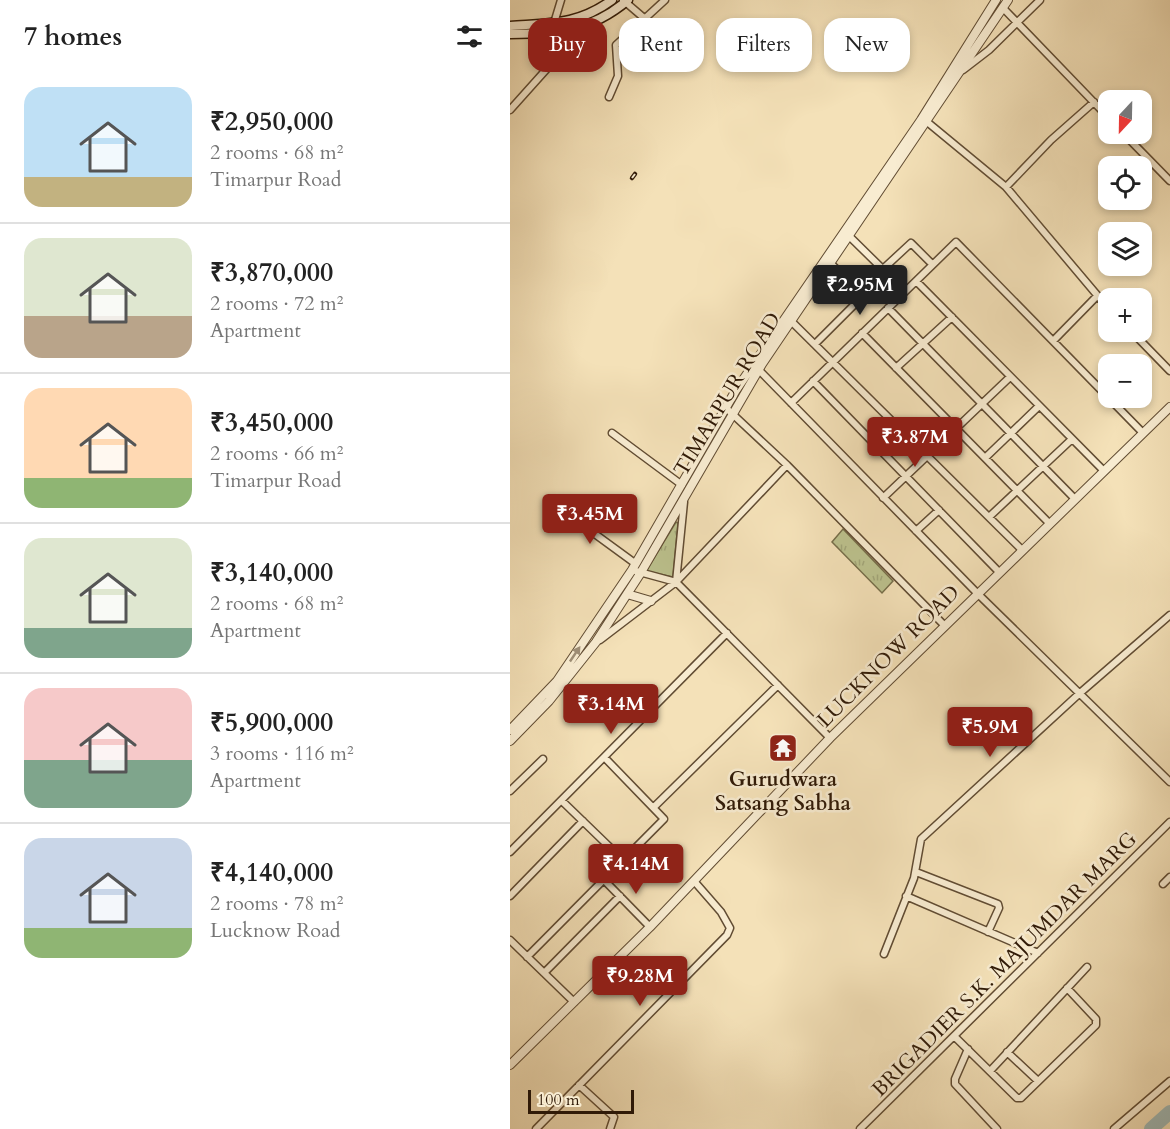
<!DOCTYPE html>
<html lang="en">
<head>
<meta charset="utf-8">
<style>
  :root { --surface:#fff; --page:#f6f6f6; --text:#222; --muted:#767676; --line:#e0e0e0; --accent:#8f2418 }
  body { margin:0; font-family:Cardo,serif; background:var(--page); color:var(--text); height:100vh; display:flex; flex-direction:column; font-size:22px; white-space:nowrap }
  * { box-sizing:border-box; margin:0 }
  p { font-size:20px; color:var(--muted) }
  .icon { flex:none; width:33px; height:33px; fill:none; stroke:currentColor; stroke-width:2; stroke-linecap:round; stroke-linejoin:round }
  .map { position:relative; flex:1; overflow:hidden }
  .panel { display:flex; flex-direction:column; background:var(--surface); width:510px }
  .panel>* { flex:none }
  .top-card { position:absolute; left:18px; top:18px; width:552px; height:54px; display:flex; gap:12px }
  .needle { width:39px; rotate:202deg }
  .buttons { position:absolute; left:588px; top:90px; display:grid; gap:12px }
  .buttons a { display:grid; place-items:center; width:54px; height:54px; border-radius:12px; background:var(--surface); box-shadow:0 3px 9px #0003; font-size:30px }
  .scale { position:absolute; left:18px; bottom:15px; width:106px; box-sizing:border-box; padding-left:6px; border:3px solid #301a07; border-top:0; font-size:16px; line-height:21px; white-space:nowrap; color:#301a07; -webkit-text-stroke:4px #f8ecd1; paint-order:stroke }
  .price { position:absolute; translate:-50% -51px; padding:0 14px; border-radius:6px; background:var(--accent); color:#fff; font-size:20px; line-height:39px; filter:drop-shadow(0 2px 3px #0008) }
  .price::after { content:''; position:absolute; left:50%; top:36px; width:18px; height:14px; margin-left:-9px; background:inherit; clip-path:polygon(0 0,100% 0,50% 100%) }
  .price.on { background:#222; color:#fff }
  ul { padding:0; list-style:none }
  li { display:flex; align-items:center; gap:18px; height:150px; padding:0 24px }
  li+li { border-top:2px solid var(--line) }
  li span { display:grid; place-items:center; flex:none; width:168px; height:120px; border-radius:18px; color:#555 }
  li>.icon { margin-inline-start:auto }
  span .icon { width:72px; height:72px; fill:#fffc; stroke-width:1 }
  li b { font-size:26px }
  h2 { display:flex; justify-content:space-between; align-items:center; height:72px; padding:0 24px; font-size:26px }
  .tag { padding:0 21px; border-radius:18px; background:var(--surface); box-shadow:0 3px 9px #0003; font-size:21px; line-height:54px }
  .tag.on { background:var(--accent); color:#fff }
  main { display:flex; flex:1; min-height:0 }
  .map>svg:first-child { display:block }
</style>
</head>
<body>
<main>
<section class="panel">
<h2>7 homes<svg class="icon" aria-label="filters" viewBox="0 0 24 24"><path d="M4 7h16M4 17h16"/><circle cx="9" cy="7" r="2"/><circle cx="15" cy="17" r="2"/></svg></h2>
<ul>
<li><span style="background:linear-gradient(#bfe0f5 75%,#c2b280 0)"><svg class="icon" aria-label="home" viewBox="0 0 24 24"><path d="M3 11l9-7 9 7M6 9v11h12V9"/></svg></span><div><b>₹2,950,000</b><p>2 rooms · 68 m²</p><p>Timarpur Road</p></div></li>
<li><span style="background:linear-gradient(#dfe7d0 65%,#b9a48a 0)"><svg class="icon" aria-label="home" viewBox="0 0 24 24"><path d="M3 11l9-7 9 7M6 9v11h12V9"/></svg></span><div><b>₹3,870,000</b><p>2 rooms · 72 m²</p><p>Apartment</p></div></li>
<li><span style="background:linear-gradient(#ffd9b3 75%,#8fb573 0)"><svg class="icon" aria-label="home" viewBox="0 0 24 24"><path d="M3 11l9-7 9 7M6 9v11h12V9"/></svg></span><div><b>₹3,450,000</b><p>2 rooms · 66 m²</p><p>Timarpur Road</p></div></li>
<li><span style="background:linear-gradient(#dfe7d0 75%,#7fa58c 0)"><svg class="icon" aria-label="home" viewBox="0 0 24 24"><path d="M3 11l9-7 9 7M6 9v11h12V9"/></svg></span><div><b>₹3,140,000</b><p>2 rooms · 68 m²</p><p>Apartment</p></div></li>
<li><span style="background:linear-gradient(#f6c9c9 60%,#7fa58c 0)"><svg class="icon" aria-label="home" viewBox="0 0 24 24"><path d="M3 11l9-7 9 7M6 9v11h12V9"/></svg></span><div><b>₹5,900,000</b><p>3 rooms · 116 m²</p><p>Apartment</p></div></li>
<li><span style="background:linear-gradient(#c9d6e8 75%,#8fb573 0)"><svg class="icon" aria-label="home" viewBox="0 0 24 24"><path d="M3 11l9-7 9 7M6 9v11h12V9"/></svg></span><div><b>₹4,140,000</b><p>2 rooms · 78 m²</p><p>Lucknow Road</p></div></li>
</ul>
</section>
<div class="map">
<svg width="660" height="1129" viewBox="0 0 660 1129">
  <defs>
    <pattern id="park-tufts" width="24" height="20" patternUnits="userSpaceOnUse" patternTransform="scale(1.5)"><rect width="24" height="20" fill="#bcc28e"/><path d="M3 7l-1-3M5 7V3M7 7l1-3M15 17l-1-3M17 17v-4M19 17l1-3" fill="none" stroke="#a2a679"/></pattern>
  </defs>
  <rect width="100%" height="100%" fill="#f4e1b8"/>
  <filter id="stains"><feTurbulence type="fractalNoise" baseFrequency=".00333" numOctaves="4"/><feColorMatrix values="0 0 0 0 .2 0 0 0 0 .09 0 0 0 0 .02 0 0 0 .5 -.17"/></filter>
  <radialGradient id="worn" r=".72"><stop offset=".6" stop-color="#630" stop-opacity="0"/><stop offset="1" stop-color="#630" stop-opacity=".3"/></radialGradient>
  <!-- park -->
  <path fill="url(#park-tufts)" stroke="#766e4a" stroke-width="1.5" d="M166 522 168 523 163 577 136 571Z
    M333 529 383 581 372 593 322 542Z"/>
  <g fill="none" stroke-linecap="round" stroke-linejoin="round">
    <!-- river -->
    <path stroke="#a0bbb9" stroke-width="14" d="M641 1129 660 1112"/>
    <!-- minor casing -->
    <g stroke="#614c33" stroke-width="9">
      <path id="minor" d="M113 0 134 18
        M493 8 598 117
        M41 33 51 0
        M453 70 479 50 530 0
        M99 97 108 76 106 45 155 0
        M0 110 77 24
        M416 121 496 187 598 308
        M614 134 660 181
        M496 187 541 140 584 102
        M336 233 395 291
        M318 261 354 295
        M374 268 401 243 422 264
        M406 281 594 471
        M378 308 565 499
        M278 318 512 550
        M622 332 660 371
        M352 333 539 523
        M543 341 587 296
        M305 344 378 271
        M247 368 467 593 660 782
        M386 368 442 317
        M303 381 489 572
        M281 403 446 242 633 433
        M216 408 277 465 434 625
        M102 433 172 485
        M475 458 529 406
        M373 498 500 377
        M174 502 166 582 320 738
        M48 507 126 564
        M479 517 562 439
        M406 531 429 510
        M122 570 166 582
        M90 640 166 582 277 465
        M0 791 33 759
        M52 801 113 860
        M144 807 268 685
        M0 852 217 633
        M406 872 488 904 489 908 478 932
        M94 880 140 927
        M653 884 660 877
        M0 896 73 821
        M396 896 528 953
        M0 940 64 1002
        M374 954 404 878 411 839 570 693 660 615
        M17 957 154 819 95 758
        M34 973 110 896
        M444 1036 507 1098H511L586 1025V1019L557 988
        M458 1049 445 1079V1084L487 1129
        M497 1052 528 1081
        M481 1070 577 967
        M69 1085 104 1117 100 1129
        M26 1129 217 935 220 928 211 912 184 881
        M350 1129 660 822
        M604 1129 660 1081"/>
    </g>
    <!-- tertiary casing -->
    <g stroke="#614c33" stroke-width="10">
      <path id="tertiary" d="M117 594 141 601
        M0 730 47 681 122 570 226 390 411 120 486 0
        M0 741 39 701 86 642 130 574 252 364 498 0
        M0 1065 140 927 320 738 660 407"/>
    </g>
    <!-- secondary casing -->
    <g stroke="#301a07" stroke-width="11">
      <path id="secondary" d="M0 26C40 23 68 25 102 0
        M0 34C48 33 80 32 118 0"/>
    </g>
    <!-- minor -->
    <use href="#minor" stroke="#f8ecd1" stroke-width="6"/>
    <!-- tertiary -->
    <use href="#tertiary" stroke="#f8ecd1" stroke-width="8"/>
    <!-- secondary -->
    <use href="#secondary" stroke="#f8ecd1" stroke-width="8"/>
    <!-- rail casing -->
    <g stroke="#301a07" stroke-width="4.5">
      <path id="rail" d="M122 178 125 174"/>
    </g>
    <!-- rail -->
    <use href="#rail" stroke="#f8ecd1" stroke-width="2" stroke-dasharray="7" stroke-linecap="butt"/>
  </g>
  <!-- one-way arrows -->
  <defs><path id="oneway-solid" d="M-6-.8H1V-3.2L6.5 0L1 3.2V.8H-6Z" transform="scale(1.5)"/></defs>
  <use fill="#9e8e76" href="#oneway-solid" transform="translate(65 654) rotate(-56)"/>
  <!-- icons -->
  <defs>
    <g id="temple-square" transform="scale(1.5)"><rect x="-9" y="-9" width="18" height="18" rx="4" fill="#8f2418" stroke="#f8ecd1"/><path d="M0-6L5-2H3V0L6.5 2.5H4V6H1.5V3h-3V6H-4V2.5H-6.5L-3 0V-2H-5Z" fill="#fff"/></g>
  </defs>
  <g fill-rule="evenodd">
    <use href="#temple-square" x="273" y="748"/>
  </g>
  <g text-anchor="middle" stroke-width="5" stroke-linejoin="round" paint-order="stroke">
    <!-- street labels -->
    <g font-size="21" fill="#301a07" stroke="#f8ecd1">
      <text transform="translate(217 394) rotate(-59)" y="7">TIMARPUR ROAD</text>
      <text transform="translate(378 656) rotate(-45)" y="7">LUCKNOW ROAD</text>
      <text transform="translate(494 964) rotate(-45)" y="7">BRIGADIER S.K. MAJUMDAR MARG</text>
    </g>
    <!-- poi labels -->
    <g font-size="21" font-weight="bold" fill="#301a07" stroke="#f8ecd1">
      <text x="273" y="786">Gurudwara<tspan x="273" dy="24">Satsang Sabha</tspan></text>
    </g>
  </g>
  <rect width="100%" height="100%" filter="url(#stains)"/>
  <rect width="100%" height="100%" fill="url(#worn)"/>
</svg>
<div class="buttons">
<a><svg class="needle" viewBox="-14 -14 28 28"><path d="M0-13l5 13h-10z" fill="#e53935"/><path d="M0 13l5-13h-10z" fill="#767676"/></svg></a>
<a><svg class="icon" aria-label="locate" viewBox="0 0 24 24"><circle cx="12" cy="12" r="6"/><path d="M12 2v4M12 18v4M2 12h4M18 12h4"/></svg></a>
<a><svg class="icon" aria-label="layers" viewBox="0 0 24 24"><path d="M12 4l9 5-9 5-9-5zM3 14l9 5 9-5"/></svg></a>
<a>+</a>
<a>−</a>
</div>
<div class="scale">100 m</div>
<b class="price on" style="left:350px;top:316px">₹2.95M</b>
<b class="price" style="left:405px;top:468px">₹3.87M</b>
<b class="price" style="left:80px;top:545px">₹3.45M</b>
<b class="price" style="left:101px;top:735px">₹3.14M</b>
<b class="price" style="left:480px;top:758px">₹5.9M</b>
<b class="price" style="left:126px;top:895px">₹4.14M</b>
<b class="price" style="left:130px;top:1007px">₹9.28M</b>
<div class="top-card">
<a class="tag on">Buy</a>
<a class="tag">Rent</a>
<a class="tag">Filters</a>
<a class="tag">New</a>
</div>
</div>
</main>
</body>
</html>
